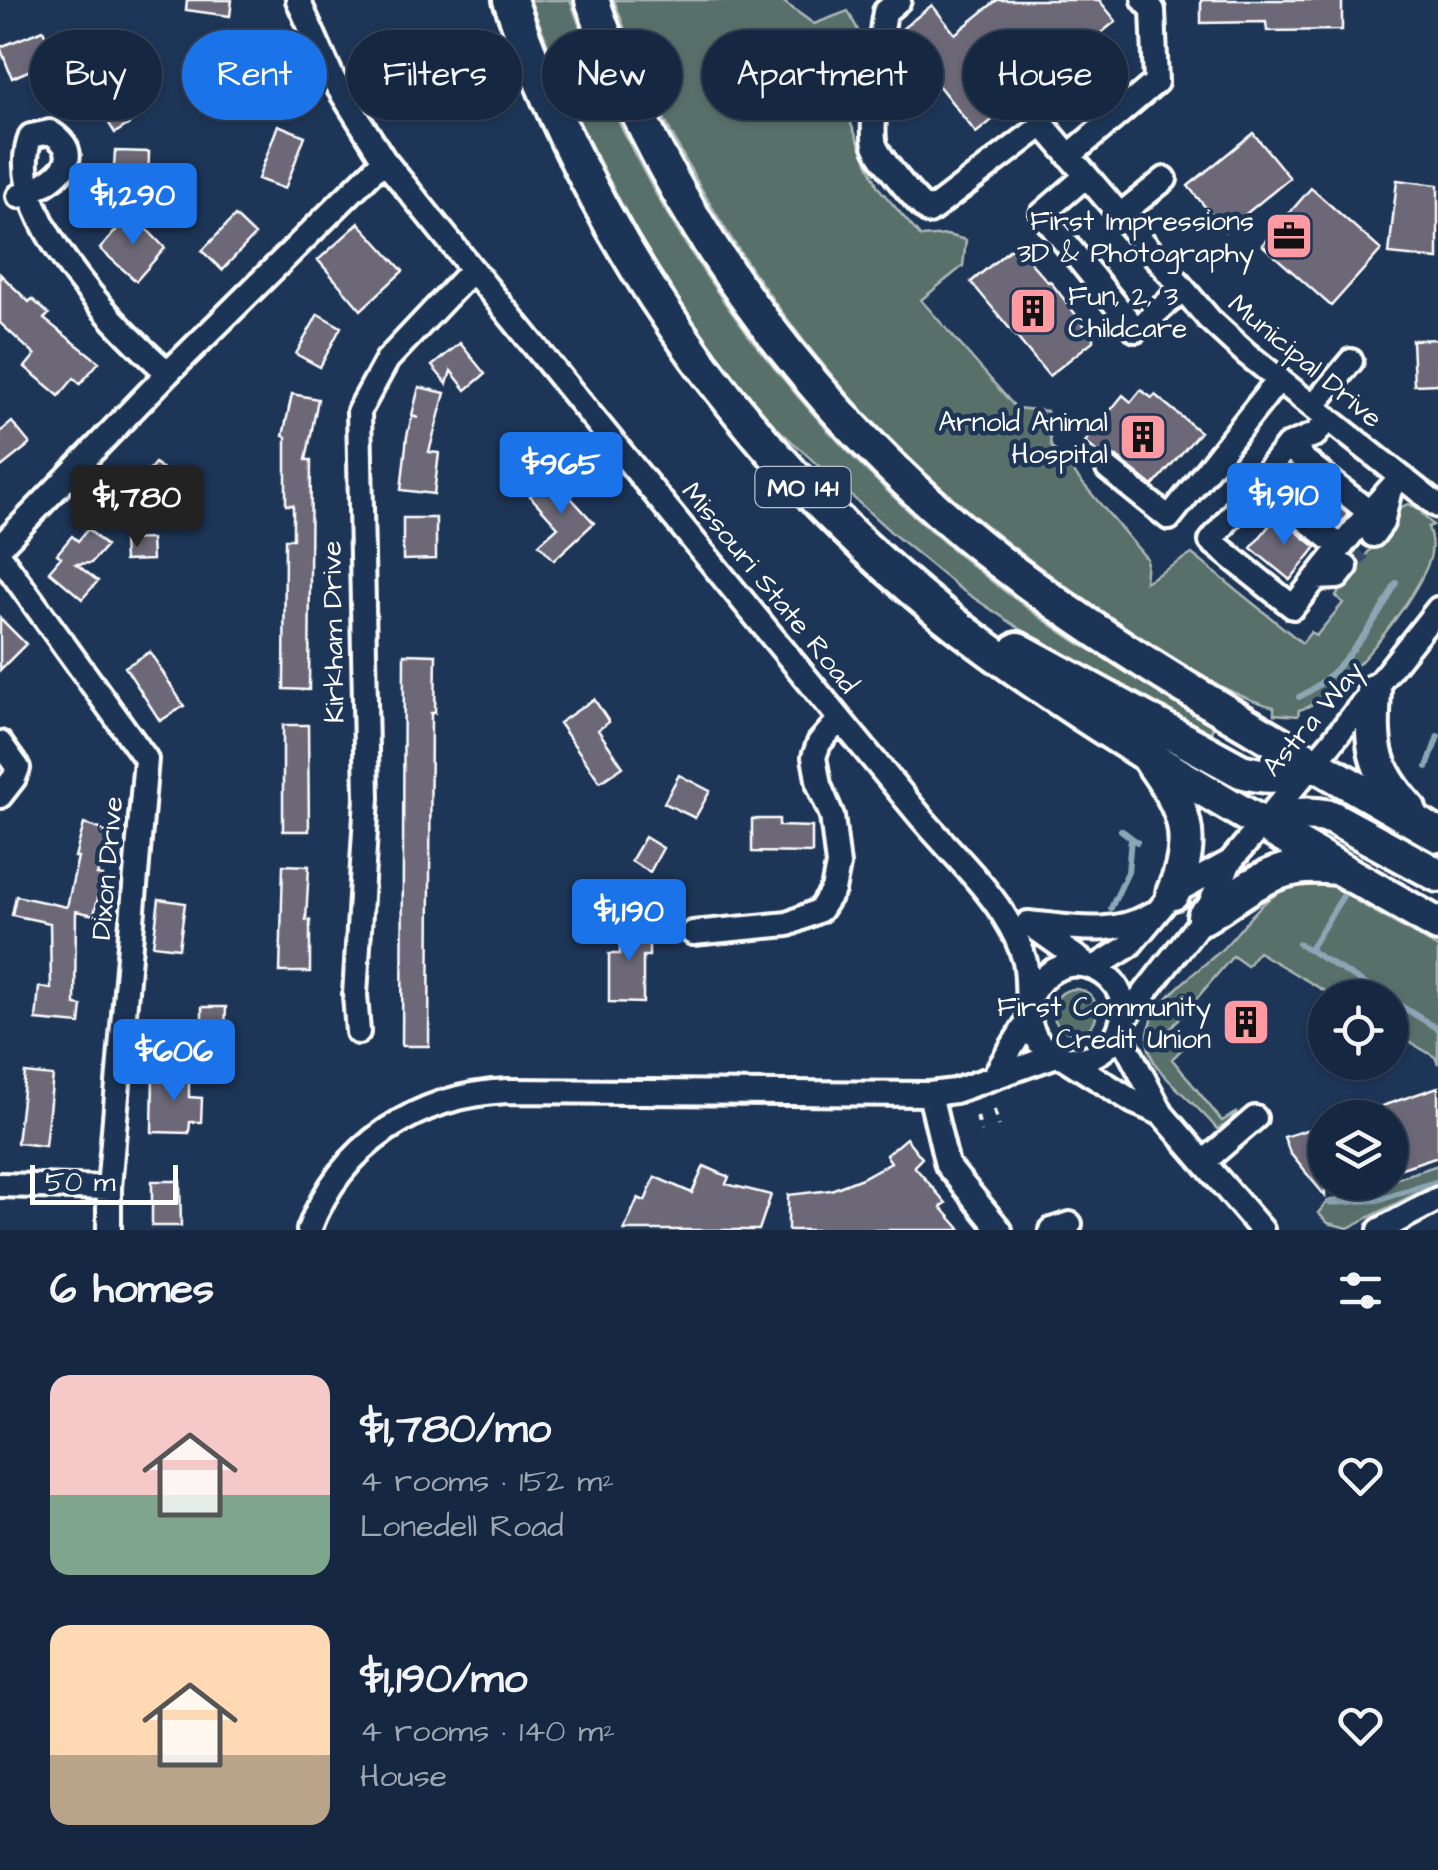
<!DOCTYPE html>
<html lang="en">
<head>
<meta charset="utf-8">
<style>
  :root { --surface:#162841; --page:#23344c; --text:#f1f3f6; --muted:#9ea6b1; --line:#35445a; --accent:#1a73e8 }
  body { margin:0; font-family:"Architects Daughter",sans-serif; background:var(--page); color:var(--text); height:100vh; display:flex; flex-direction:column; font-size:38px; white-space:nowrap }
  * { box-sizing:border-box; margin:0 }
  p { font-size:32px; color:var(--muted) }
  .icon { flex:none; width:55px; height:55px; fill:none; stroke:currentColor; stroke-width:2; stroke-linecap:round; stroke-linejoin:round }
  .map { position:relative; height:1230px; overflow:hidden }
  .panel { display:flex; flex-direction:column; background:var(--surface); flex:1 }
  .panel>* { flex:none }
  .guide { position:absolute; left:30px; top:30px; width:1380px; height:90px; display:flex; gap:20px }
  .controls { position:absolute; left:1308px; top:980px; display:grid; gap:20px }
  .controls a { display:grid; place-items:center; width:100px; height:100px; border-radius:50%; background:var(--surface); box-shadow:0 2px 8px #0004,0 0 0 2px var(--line); font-size:50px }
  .scale { position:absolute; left:30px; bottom:25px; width:148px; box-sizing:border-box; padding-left:10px; border:5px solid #fff; border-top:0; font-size:28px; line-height:35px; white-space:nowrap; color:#fff; -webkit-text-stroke:8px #1d3557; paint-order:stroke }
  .price { position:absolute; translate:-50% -85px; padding:0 22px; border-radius:10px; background:var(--accent); color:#fff; font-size:32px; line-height:65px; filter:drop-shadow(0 2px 5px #0008) }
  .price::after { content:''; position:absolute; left:50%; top:60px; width:30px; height:22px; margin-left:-15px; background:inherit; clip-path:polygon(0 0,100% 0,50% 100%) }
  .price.on { background:#222; color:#fff }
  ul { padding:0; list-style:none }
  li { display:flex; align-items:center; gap:30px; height:250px; padding:0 50px }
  li span { display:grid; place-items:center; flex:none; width:280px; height:200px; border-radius:20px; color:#555 }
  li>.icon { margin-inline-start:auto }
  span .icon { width:120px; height:120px; fill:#fffc; stroke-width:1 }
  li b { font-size:42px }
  h2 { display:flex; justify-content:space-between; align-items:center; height:120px; padding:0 50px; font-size:42px }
  .pill { padding:0 35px; border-radius:45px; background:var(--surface); box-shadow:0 2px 8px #0004,0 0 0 2px var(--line); font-size:35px; line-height:90px }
  .pill.on { background:var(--accent); color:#fff }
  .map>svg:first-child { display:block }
</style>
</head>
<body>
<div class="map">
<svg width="1438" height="1230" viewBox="0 0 1438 1230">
  <rect width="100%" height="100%" fill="#1d3557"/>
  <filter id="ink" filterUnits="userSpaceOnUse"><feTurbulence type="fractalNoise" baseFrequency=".01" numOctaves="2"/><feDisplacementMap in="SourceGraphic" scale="20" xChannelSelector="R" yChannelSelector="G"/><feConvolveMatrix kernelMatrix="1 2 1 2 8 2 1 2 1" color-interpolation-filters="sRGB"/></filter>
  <g filter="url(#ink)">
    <!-- green -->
    <path fill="#586f6b" stroke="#acb7b5" stroke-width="2.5" d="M530 0H570C581 28 590 58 602 85 700 311 868 503 1072 639 1091 652 1112 660 1132 671 1161 687 1188 706 1216 723L1205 742 1104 685 959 588 892 533 765 417 684 311 641 241 578 120Z
      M614 0H781L814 24 848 11 863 40 840 57 800 42 782 65 816 99 856 79 851 124 878 187 921 237 947 235 966 240 963 266 921 300 1016 408 1047 411 1051 446 1147 559 1145 582 1192 554 1302 643 1311 632 1316 636 1343 603 1336 596 1401 507 1408 504 1416 507 1433 525 1428 527C1432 538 1433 547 1430 558 1418 598 1339 700 1299 710L1298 716 1274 714V707C1220 693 1168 655 1121 624 1030 564 939 493 864 412 757 295 667 150 614 0Z
      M1325 878 1349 893 1356 901 1438 948V1064L1435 1057 1390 1030V998L1335 997 1258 952 1247 966 1233 956 1169 1031 1185 1046 1172 1059 1222 1121 1237 1112 1227 1125 1217 1129C1201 1109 1180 1093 1163 1074 1117 1023 1186 982 1219 952 1243 930 1255 903 1286 889L1284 879Z
      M1053 1011a22 22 0 1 1 44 0a22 22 0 1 1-44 0Z
      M1438 1165V1182L1348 1228 1328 1223 1318 1213 1328 1201Z"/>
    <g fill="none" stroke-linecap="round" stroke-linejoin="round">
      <!-- stream -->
      <path stroke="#8ca6b5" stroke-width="6" d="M1299 697C1336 680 1379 619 1396 583
        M1427 767 1438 736
        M1121 830 1137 842
        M1111 908 1128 872 1131 838
        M1299 944 1388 998
        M1310 949 1346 891
        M1390 999 1438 1029
        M1330 1203 1378 1200 1438 1181"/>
    </g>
    <!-- building -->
    <path fill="#6c6877" stroke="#fff" stroke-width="2.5" d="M187 0H232L230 16 186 10Z
      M997 0H1099L1116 21 976 133 897 33 932 5 955 34Z
      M1201 0H1342V30L1267 31 1266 22 1201 23Z
      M43 30 63 74 42 84 35 68 12 78 0 47Z
      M116 57 146 104 130 114 134 121 115 133 98 106 104 102 87 75Z
      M278 125 305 136 285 189 258 179Z
      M1253 133 1290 178 1225 231 1188 186Z
      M115 151 149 152 148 187 132 186V199L107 198 108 168H114Z
      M1397 180 1438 185V259L1389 254Z
      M1311 188 1381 250 1331 306 1262 245Z
      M131 213 165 248 136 281 100 249Z
      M235 216 255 235 222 270 202 251Z
      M359 223 403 271 361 310 318 260Z
      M1015 245 1048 282 1050 281 1093 337V341L1049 376 971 282Z
      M0 274 29 302 32 299 49 314 44 319 99 362 80 384 74 378 59 396 25 367 35 355 0 323Z
      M318 314 341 327 320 367 296 354Z
      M1438 339V384L1414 385 1412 340Z
      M460 343 485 374 466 390 451 371 447 384 432 366Z
      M419 387 445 393 429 452 439 453 434 494 401 490 407 436 412 416 418 418 412 415Z
      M1141 390 1152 398 1155 395 1200 432 1153 486 1117 457 1102 456 1085 442 1123 395 1131 402Z
      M292 394 318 399 306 460H311L309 690 284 689 285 539H293V505H286V437L283 436Z
      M12 422 30 444 0 468V432Z
      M155 463 174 478 152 504 134 488Z
      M1289 467 1348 514 1339 526 1279 480Z
      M551 476 594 523 554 560 539 544 558 527 530 496Z
      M1277 516 1316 547 1290 580 1251 548Z
      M403 518H436V559L403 560Z
      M88 529 106 546 91 563 76 564 98 581 82 599 49 571 61 557 57 554 72 536 78 541Z
      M151 539 152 560 124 561 123 540Z
      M0 618 26 644 0 670Z
      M150 652 184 706 160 721 125 667Z
      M404 654 436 655 435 713H431L429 1046H402Z
      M594 699 609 722 598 730 623 767 600 782 559 723Z
      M283 725H308L309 831H283Z
      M679 775 710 791 695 818 664 803Z
      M752 819H779V826L812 827V853L752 852Z
      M84 824 110 832 97 875 103 876 94 915 76 911 75 1005 82 1006 80 1024 36 1020 39 987 51 989 50 923 12 915 16 896 67 907 78 857H75Z
      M645 837 663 848 650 872 631 861Z
      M283 865 309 866 306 920H310V972H280Z
      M159 899 185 903 179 948 153 945Z
      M620 922 649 923V956H643V1003L609 1002V954H620Z
      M202 1007H226L225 1030H202Z
      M25 1073 53 1076 45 1146 17 1143Z
      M153 1073 189 1074V1097L202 1098 201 1122H190L189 1133 152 1132Z
      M1438 1087V1156L1390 1172V1118H1356L1355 1115Z
      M1325 1124V1196L1290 1153 1284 1137Z
      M906 1138 922 1158 914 1166 946 1203 941 1207 961 1230H788V1195L831 1190 862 1178 891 1162 886 1155Z
      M704 1166 729 1177 726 1184 771 1195 759 1230H624L638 1198 645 1201 655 1177 692 1193Z
      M152 1181H180L181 1226H152Z"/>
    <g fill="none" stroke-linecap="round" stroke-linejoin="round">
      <!-- minor-tunnel -->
      <path stroke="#344968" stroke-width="22" stroke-dasharray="22 11" stroke-linecap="butt" d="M1346 567 1373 535"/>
      <!-- minor casing -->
      <g stroke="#fff" stroke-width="30">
        <path id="minor" d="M298 0 333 79 384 160C561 380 740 598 920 816 946 847 981 880 1003 914 1012 928 1021 946 1025 962 1032 995 1017 1039 1057 1055 1066 1059 1076 1060 1086 1058 1101 1054 1113 1044 1119 1030 1143 977 1061 929 1028 1001
          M899 0 885 12C881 34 870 128 875 145 880 159 917 203 929 212L1043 125 1209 319 1247 354 1438 506
          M1069 156 1156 82 1153 10 1144 0
          M1086 176 1042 214 1136 330 1182 290
          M19 196C48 185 93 159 50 132L31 136C0 211 118 329 168 373
          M1120 215 1165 179
          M1314 405 1351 361
          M1287 446 1369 512 1293 607 1211 541 1287 446 1316 434 1328 418
          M1108 469 1169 518 1279 379
          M1258 482 1341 547
          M1369 512 1401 477
          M1373 535 1382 523 1389 493
          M0 547 168 373 384 160
          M0 556 146 759 109 1188V1230
          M1316 578 1338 577 1346 567
          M0 743 18 768 14 778 0 796
          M1028 923C1072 927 1112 937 1152 914
          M1028 923 1086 964
          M693 933 788 924 820 910 833 890 838 865 832 816 819 785 814 757 819 743 840 719
          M1094 968 1129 946 1173 893 1230 862
          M1123 1021 1204 917 1230 862 1331 743 1438 609
          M358 1032 355 995 367 798 359 411 387 360 472 270
          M1119 1032 1162 1114 1262 1230
          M1066 1059 1134 1102 1162 1114
          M994 1076 1028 1021
          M930 1094 947 1165 1000 1230
          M1205 1161 1255 1118
          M0 1185 109 1188
          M309 1230C341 1144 418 1095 508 1091L930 1094 955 1091 1057 1055
          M1051 1230 1070 1224
          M1380 1230 1438 1199"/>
      </g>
      <!-- highway casing -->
      <g stroke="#fff" stroke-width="40">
        <path id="highway" d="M510 0C599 258 762 481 981 644 1124 750 1284 836 1438 925
          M592 0C672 234 832 440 1031 585 1160 679 1301 755 1438 835
          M1018 649 1241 771C1269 779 1288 777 1314 764
          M1374 691C1371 746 1371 767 1409 809
          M1150 760C1184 807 1198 837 1173 893
          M1264 823C1287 815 1307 812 1331 817L1438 875
          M1204 917C1252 887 1275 860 1335 868"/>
      </g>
      <!-- path -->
      <path stroke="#fff" stroke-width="4" stroke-dasharray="8 8" stroke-linecap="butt" d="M994 1110 999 1126
        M977 1116 981 1132"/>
      <!-- minor -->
      <use href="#minor" stroke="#1d3557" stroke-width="22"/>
      <!-- highway -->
      <use href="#highway" stroke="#1d3557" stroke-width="32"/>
    </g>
  </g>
  <!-- icons -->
  <defs>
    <g id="office-square" transform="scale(2.5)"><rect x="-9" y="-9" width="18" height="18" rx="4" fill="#ff9aa2" stroke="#1d3557"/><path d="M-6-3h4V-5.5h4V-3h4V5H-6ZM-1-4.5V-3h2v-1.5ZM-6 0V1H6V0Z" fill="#111"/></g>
    <g id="building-square" transform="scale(2.5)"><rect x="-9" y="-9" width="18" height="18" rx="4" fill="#ff9aa2" stroke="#1d3557"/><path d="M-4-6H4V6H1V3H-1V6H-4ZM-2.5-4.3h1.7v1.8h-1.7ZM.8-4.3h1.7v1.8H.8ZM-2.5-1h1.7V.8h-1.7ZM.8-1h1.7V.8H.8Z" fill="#111"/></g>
  </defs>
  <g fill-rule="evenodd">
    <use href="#office-square" x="1289" y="236"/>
    <use href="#building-square" x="1033" y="311"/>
    <use href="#building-square" x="1143" y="437"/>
    <use href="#building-square" x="1246" y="1022"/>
  </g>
  <g text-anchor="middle" stroke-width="9" stroke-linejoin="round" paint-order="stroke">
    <!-- shield labels -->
    <rect fill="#1d3557" stroke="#bbc2cd" stroke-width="2.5" x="755.5" y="467" width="95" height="40" rx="8"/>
    <g font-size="25" font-weight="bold" fill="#fff">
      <text x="803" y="496">MO 141</text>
    </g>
    <!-- poi labels -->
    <g font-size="28" fill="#fff" stroke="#1d3557" text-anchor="end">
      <text x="1254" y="230">First Impressions<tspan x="1254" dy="32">3D &amp; Photography</tspan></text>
      <text x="1068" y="305" text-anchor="start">Fun, 2, 3<tspan x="1068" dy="32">Childcare</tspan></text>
      <text x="1108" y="431">Arnold Animal<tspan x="1108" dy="32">Hospital</tspan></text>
      <text x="1211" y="1016">First Community<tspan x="1211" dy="32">Credit Union</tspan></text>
    </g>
    <!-- street labels -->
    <g font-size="28" fill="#fff" stroke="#1d3557">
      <text transform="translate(1306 360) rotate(40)" y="10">Municipal Drive</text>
      <text transform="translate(771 587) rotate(51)" y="10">Missouri State Road</text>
      <text transform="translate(332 632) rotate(-91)" y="10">Kirkham Drive</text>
      <text transform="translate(1312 718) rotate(-50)" y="10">Astra Way</text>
      <text transform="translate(106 868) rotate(-85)" y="10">Dixon Drive</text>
    </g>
  </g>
</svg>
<div class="controls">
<a><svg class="icon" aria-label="locate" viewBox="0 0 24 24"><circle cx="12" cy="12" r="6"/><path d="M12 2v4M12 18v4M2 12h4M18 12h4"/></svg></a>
<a><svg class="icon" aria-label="layers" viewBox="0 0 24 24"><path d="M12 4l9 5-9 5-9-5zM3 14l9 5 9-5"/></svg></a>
</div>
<div class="scale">50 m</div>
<b class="price" style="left:133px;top:248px">$1,290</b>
<b class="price" style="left:561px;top:517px">$965</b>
<b class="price" style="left:1284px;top:548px">$1,910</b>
<b class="price on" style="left:137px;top:550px">$1,780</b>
<b class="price" style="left:629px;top:964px">$1,190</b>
<b class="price" style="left:174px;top:1104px">$606</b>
<div class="guide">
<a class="pill">Buy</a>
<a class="pill on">Rent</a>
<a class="pill">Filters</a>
<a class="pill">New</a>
<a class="pill">Apartment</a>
<a class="pill">House</a>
</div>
</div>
<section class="panel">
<h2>6 homes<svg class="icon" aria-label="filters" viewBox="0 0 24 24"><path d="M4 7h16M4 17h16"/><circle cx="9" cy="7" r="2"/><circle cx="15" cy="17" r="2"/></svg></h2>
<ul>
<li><span style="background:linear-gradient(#f6c9c9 60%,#7fa58c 0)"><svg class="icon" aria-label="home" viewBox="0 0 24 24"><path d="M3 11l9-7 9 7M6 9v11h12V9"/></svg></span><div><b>$1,780/mo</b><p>4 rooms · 152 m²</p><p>Lonedell Road</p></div><svg class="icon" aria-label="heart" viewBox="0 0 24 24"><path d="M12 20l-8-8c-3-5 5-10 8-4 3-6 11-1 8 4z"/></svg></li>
<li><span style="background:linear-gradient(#ffd9b3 65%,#b9a48a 0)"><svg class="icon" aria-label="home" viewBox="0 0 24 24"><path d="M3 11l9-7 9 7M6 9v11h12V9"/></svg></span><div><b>$1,190/mo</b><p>4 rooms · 140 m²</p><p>House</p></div><svg class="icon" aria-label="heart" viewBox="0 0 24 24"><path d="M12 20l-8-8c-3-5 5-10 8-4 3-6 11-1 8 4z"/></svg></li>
</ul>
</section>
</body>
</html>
